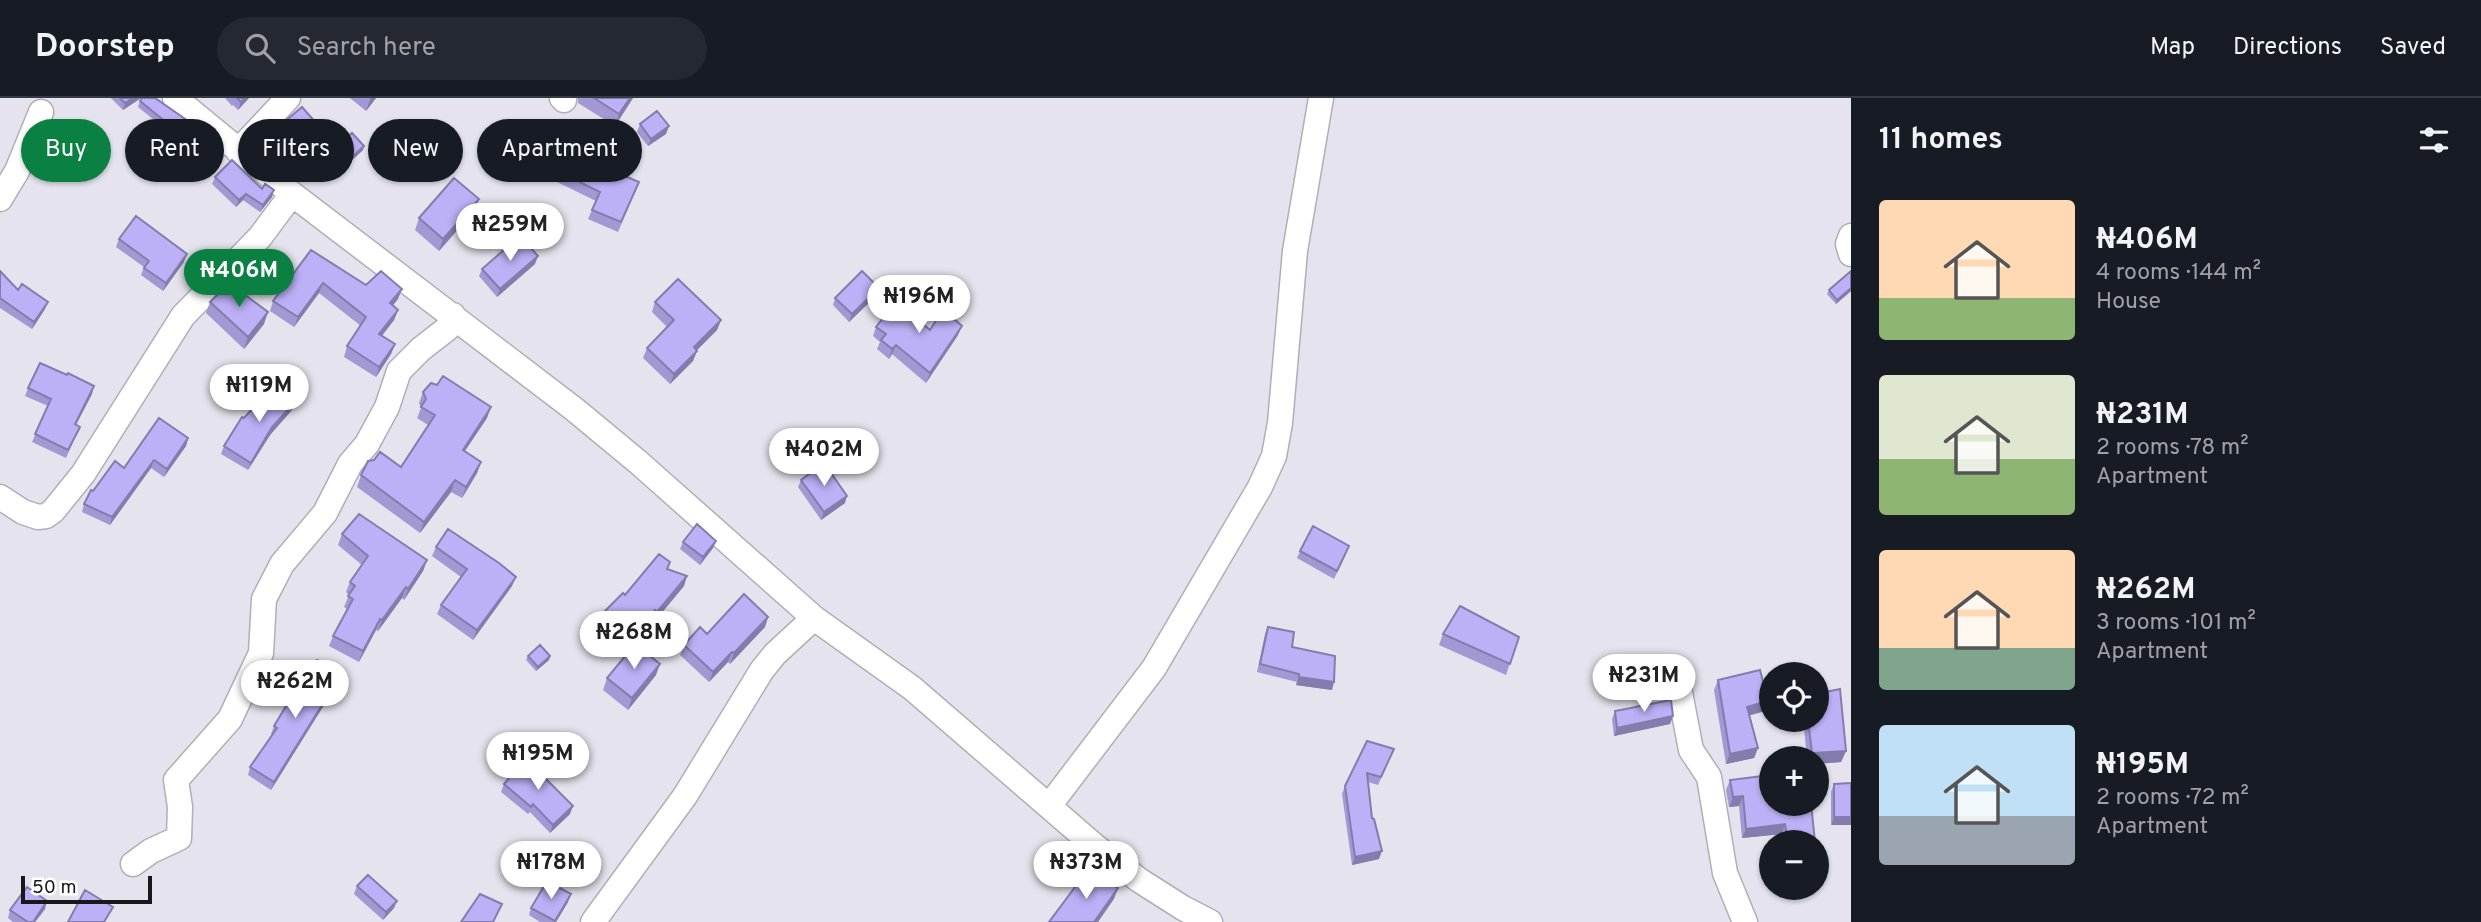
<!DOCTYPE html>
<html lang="en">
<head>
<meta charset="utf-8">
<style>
  :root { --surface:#171b24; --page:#242831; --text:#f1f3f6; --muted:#9ea1a6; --line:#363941; --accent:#0b8043 }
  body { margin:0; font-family:Overpass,sans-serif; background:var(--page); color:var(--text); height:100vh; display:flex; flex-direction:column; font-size:26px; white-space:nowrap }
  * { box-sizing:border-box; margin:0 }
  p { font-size:23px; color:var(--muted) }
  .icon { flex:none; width:38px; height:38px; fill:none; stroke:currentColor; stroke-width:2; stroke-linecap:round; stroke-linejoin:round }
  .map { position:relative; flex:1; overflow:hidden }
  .sheet { display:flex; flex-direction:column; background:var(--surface); width:630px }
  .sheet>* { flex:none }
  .hud { position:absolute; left:21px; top:21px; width:665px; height:63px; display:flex; gap:14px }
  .tools { position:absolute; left:1759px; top:564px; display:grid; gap:14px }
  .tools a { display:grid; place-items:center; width:70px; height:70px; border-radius:50%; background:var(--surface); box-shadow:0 2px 5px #0004; font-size:35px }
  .scale { position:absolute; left:21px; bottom:18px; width:131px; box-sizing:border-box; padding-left:7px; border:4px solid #18181b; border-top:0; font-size:19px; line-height:24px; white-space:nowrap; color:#18181b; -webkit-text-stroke:5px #fff; paint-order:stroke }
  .price { position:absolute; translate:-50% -60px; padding:0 16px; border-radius:24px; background:#fff; color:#222; font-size:23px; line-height:46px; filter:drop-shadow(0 2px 4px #0008) }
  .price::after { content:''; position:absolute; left:50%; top:42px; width:21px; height:16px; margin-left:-10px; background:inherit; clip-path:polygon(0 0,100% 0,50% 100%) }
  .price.on { background:var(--accent); color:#fff }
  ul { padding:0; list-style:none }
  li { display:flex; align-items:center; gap:21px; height:175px; padding:0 28px }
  li span { display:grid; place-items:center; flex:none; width:196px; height:140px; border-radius:7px; color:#555 }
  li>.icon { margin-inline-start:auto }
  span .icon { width:84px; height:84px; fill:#fffc; stroke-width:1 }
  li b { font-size:30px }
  h2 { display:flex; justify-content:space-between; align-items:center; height:84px; padding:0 28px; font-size:30px }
  .tag { padding:0 24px; border-radius:32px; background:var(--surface); box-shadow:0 2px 5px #0004; font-size:24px; line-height:63px }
  .tag.on { background:var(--accent); color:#fff }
  header { display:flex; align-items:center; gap:42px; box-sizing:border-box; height:98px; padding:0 35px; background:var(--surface); border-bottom:2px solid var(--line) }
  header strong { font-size:33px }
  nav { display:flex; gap:38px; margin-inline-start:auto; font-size:24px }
  .search { width:490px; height:63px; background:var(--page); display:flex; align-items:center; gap:18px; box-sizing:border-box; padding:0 24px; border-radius:38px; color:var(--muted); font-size:26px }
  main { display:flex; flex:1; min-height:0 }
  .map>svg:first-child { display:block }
</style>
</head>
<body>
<header>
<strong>Doorstep</strong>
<div class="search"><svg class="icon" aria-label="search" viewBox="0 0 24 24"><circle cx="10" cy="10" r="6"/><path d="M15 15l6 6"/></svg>Search here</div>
<nav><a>Map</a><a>Directions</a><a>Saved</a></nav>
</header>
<main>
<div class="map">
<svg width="1851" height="824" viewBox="0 0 1851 824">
  <rect width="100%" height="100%" fill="#e5e3ed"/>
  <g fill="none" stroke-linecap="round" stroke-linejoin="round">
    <!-- minor casing -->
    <g stroke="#b0aeb8" stroke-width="27">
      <path id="minor" d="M175 0 292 96 574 311 638 364 814 520 912 590 1096 749 1139 782 1183 810 1210 824
        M562 0 564 2
        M238 53 288 0
        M0 101 17 73 41 14
        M1851 138 1848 146 1851 156
        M0 399 23 414 38 419 46 418 53 413 83 376 183 218 260 139 292 96
        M1678 584 1691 652 1709 679 1725 775 1745 824
        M1049 708 1154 570 1260 389 1274 358 1280 325 1295 153 1321 0
        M133 766 151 753 179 740 180 709 176 682 230 621 261 555 264 501 282 466 325 415 350 366 367 346 387 309 399 273 421 251 448 230 453 217
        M593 824 685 698 762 572 775 556 814 520"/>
    </g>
    <!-- minor -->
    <use href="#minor" stroke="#fff" stroke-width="24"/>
  </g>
  <!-- wall -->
  <path fill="#a298d4" d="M111 0H141L123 12Z
    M225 0H249L238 12 233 7 232 8Z
    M350 0H376L366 13Z
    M578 0H633L615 28 578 5Z
    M140 3 191 25 188 31 178 46 162 34 164 30 138 9Z
    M283 25 321 42 301 58 280 33Z
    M640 26 666 36 648 48 637 34Z
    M339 46 364 48 363 52 350 64 337 50Z
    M527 48 592 64 635 94 618 134 588 121 596 103 557 84 560 78 524 57Z
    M215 79 262 91 272 99 260 114 243 102 236 109 212 86Z
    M479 101 475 112 439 153 415 132 419 120Z
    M119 141 184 164 163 193 141 177 144 169 116 149Z
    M311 152 366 187 398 201 392 208 398 212 394 222 382 238 395 246 391 256 376 279 344 259 347 248 361 228 319 195 294 229 270 213 273 203Z
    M535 166 497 199 479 178 482 171Z
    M0 173 18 192 45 211 32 231 0 210Z
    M1851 173V193L1836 206 1827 196 1829 192Z
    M879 190 876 198 849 224 833 207 835 200Z
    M210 204 264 226 244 251 206 215Z
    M655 204 721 222 717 232 697 252 693 263 670 286 643 260 647 250 667 229 652 214Z
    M876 229 930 232 958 237 926 285 892 256 889 261 877 251 880 244 873 238Z
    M28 290 92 296 76 327 80 329 66 360 32 344 48 308 25 298Z
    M423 294 487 320 465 353 481 364 477 375 462 400 451 394 420 435 357 389 361 377 401 369 428 327 417 320 421 310 419 305Z
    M295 304 292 312 270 337 248 372 221 356 224 348 244 320Z
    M188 340 186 348 164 379 151 370 110 427 82 414 84 406 93 393Z
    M801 382 845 405 821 422 798 389Z
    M342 436 427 462 423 473 404 502 402 500 378 533 376 532 359 564 329 548 333 538 347 511 344 509 349 497 346 494 350 484 362 467 338 447Z
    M716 443 713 450 700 467 680 451 683 444Z
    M436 449 512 488 473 542 437 516 441 507 461 479 432 458Z
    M1300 453 1346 456 1334 481 1297 460Z
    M667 471 684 488 654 524 652 522 628 548 602 524 605 513 625 497Z
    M768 519 765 529 730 566 728 564 709 584 680 557 684 547 707 536Z
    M1268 529 1292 549 1332 592 1296 587 1297 584 1257 574 1265 536Z
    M1443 536 1519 539 1506 577 1439 547Z
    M528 558H550L549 562 536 573 526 562Z
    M339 573 324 607 271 692 248 677 250 669 272 637 271 636 274 628 308 580Z
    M656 577 628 612 603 592 607 580Z
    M1718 582 1768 603 1765 613 1750 617 1758 650 1754 660 1726 666 1714 592Z
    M1615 613 1673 618 1670 626 1614 638 1612 621Z
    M1803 621H1816L1846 653 1841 664 1816 666V660H1807Z
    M1394 651 1378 687 1368 684 1372 720 1379 761 1352 767 1342 696 1345 688Z
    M528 670 543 678 570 716 550 735 530 714 528 716 501 694 504 686Z
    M1730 682 1815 744H1783L1782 736 1742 740 1739 708 1729 709 1726 692Z
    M1851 685 1831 727V694L1834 686Z
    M357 788 394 810 383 822 354 796Z
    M568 804 556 824H540L529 817 531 810Z
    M45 811 35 824H13L8 820 10 812Z"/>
  <!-- shaded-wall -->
  <path fill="#847cac" d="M133 0H141L123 12 125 5Z
    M245 0H249L238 12 241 4Z
    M371 0H376L366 13 370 1Z
    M630 0H633L615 28 619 16Z
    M191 25 188 31 178 46 180 40Z
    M669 28 666 36 648 48 651 41Z
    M324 34 321 42 301 58 304 50Z
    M364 48 363 52 350 64 351 60Z
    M274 92 272 99 260 114 263 107Z
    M246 96 243 102 236 109 239 102Z
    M479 101 475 112 439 153 443 141Z
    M187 156 184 164 163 193 166 185Z
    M538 158 535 166 497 199 500 191Z
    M323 185 319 195 294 229 298 219Z
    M879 190 876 198 849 224 852 216Z
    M1851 190V193L1836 206 1837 202Z
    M402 191 398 201 386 216 390 205Z
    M48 204 45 211 32 231 34 224Z
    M398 212 394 222 375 246 379 236Z
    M268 214 264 226 244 251 248 239Z
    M721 222 717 232 690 259 694 249Z
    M962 228 958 237 926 285 930 275Z
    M395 246 391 256 376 279 379 269Z
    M896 247 892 256 889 261 892 251Z
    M697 253 693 263 670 286 674 276Z
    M94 288 92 296 72 334 75 326Z
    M295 304 292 312 270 337 248 372 251 365 272 329Z
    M491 309 487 320 458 363 463 352Z
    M188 340 186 348 164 379 167 371Z
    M154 362 151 370 110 427 112 419Z
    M481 364 477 375 462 400 466 389Z
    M455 382 451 394 420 435 424 424Z
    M847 398 845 405 821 422 824 414Z
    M716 443 713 450 700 467 703 459Z
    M427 462 423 473 404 502 408 491Z
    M687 478 684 488 654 524 657 514Z
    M516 479 512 488 473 542 477 532Z
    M406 489 402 500 378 533 382 522Z
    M655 512 652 522 628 548 632 538Z
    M768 519 765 529 730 566 734 555Z
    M380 521 376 532 359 564 363 553Z
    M732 554 728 564 709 584 713 574Z
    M550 558 549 562 536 573 538 569Z
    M660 566 656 577 628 612 632 600Z
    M339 573 324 607 271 692 274 684Z
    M1299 579 1334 584 1332 592 1296 587Z
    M1768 603 1765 613 1744 619 1747 609Z
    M1673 618 1670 626 1614 638 1617 630Z
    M1758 650 1754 660 1726 666 1730 656Z
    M1846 653 1841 664 1816 666V660H1810L1812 655Z
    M1743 698 1739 708 1729 709 1733 699Z
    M573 708 570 716 550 735 553 727Z
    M1834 719H1851V727H1831Z
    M1785 726 1782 736 1742 740 1746 731Z
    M1382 753 1379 761 1352 767 1355 759Z
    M1118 790 1114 801 1098 824H1094Z
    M571 796 568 804 556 824H555Z
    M47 803 45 811 35 824H33Z
    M397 803 394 810 383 822 386 814Z"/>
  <!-- building -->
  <path fill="#bcb1f6" stroke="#847cac" stroke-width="2" d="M120 0H133L125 5Z
    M142 0H155L191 25 180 40 164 28 167 25 140 3Z
    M237 0H245L241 4Z
    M594 0H630L619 16Z
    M302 9 324 34 304 50 283 25Z
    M657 13 669 28 651 41 640 26Z
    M542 23 596 54 590 63 639 84 621 124 592 112 600 94 561 75 564 69 527 48Z
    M352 35 364 48 351 60 339 46Z
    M232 62 262 91 265 86 274 92 263 107 246 96 239 102 215 79Z
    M454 80 479 101 443 141 419 120Z
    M136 118 187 156 166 185 144 170 149 163 119 141Z
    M520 138 538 158 500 191 482 171Z
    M311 152 366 187 381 173 402 191 390 205 398 212 379 236 395 246 379 269 347 248 366 219 323 185 298 219 273 203Z
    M0 173 18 192 22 186 48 204 34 224 0 200Z
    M862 173 879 190 852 216 835 200Z
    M1851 173V190L1837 202 1829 192Z
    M678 181 721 222 694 249 697 253 674 276 647 250 674 222 655 204Z
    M229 185 268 214 248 239 210 204Z
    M896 203 930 232 943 211 962 228 930 275 896 247 892 251 881 242 886 236 876 229Z
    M40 265 67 277 68 275 94 288 75 326 80 329 68 352 35 336 51 301 28 290Z
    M443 278 491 309 463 352 481 364 466 389 455 382 424 424 361 377 368 363 374 362 380 354 401 369 435 317 421 309 426 301 423 294 431 285 437 287Z
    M275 286 295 304 272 329 251 365 224 348 242 319 244 320Z
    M159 320 188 340 167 371 154 362 112 419 84 406 91 392 93 393 115 363 124 370Z
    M824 365 847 398 824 414 801 382Z
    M359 416 427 462 408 491 406 489 382 522 380 521 363 553 333 538 353 501 348 498 355 488 350 484 368 458 342 436Z
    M697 426 716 443 703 459 683 444Z
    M1313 428 1349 448 1337 473 1300 453Z
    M448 431 499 465 516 479 477 532 441 507 467 471 436 449Z
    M659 456 670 464 667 471 687 478 657 514 655 512 632 538 605 513 623 495 625 497Z
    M744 496 768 519 734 555 732 554 713 574 684 547 700 529 707 536Z
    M1460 508 1519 539 1510 566 1443 536Z
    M1268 529 1294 534 1292 549 1335 558 1334 584 1299 579V576L1260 566Z
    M635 546 660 566 632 600 607 580Z
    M540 547 550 558 538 569 528 558Z
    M317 562 339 573 327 599 274 684 250 669 277 630 274 628 303 580H308Z
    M1760 572 1768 603 1747 609 1758 650 1730 656 1718 582Z
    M1840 591 1846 653 1812 655 1808 621H1816V596Z
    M1671 602 1673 618 1617 630 1615 613Z
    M1367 643 1394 651 1381 679 1367 675 1372 720 1374 721 1382 753 1355 759 1345 688Z
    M522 665 528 670 532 665 544 675 542 677 573 708 553 727 533 706 531 709 504 686Z
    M1771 677V705H1811L1815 744H1788L1785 726 1746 731 1743 698 1733 699 1730 682Z
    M1851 685V719H1834V686Z
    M1087 773 1118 790 1094 824H1049Z
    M368 777 397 803 386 814 357 788Z
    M547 783 571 796 555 823 531 810Z
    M27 789 47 803 33 824H28L10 812Z
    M85 792 113 809 104 824H68Z
    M480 796 502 806 493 824H461Z"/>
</svg>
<div class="tools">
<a><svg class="icon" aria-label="locate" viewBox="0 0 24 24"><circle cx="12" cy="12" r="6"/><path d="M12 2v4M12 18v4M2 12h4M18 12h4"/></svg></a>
<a>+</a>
<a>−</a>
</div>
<div class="scale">50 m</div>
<b class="price" style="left:510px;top:165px">₦259M</b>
<b class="price on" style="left:239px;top:211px">₦406M</b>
<b class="price" style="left:919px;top:237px">₦196M</b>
<b class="price" style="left:259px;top:326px">₦119M</b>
<b class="price" style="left:824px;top:390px">₦402M</b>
<b class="price" style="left:634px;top:573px">₦268M</b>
<b class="price" style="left:1644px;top:616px">₦231M</b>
<b class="price" style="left:295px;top:622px">₦262M</b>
<b class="price" style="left:538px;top:694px">₦195M</b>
<b class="price" style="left:551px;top:803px">₦178M</b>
<b class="price" style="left:1086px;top:803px">₦373M</b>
<div class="hud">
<a class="tag on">Buy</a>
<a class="tag">Rent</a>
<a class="tag">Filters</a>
<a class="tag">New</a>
<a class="tag">Apartment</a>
</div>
</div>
<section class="sheet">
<h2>11 homes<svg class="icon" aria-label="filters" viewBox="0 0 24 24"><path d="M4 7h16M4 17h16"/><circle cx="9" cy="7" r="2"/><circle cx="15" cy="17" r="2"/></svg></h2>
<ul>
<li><span style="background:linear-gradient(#ffd9b3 70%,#8fb573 0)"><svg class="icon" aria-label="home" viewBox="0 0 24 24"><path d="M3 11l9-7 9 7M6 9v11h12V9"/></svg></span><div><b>₦406M</b><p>4 rooms · 144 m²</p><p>House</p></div></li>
<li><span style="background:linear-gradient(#dfe7d0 60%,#8fb573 0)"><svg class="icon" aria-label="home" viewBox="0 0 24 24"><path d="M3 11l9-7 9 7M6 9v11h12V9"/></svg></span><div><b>₦231M</b><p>2 rooms · 78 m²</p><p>Apartment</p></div></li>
<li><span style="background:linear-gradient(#ffd9b3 70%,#7fa58c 0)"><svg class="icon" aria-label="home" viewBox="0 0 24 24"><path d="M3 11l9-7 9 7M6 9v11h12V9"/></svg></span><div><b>₦262M</b><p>3 rooms · 101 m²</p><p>Apartment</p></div></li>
<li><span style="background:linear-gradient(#bfe0f5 65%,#9aa5b1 0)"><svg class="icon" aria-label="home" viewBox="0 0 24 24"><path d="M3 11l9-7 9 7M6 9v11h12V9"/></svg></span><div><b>₦195M</b><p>2 rooms · 72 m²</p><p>Apartment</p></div></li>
</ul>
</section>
</main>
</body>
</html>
